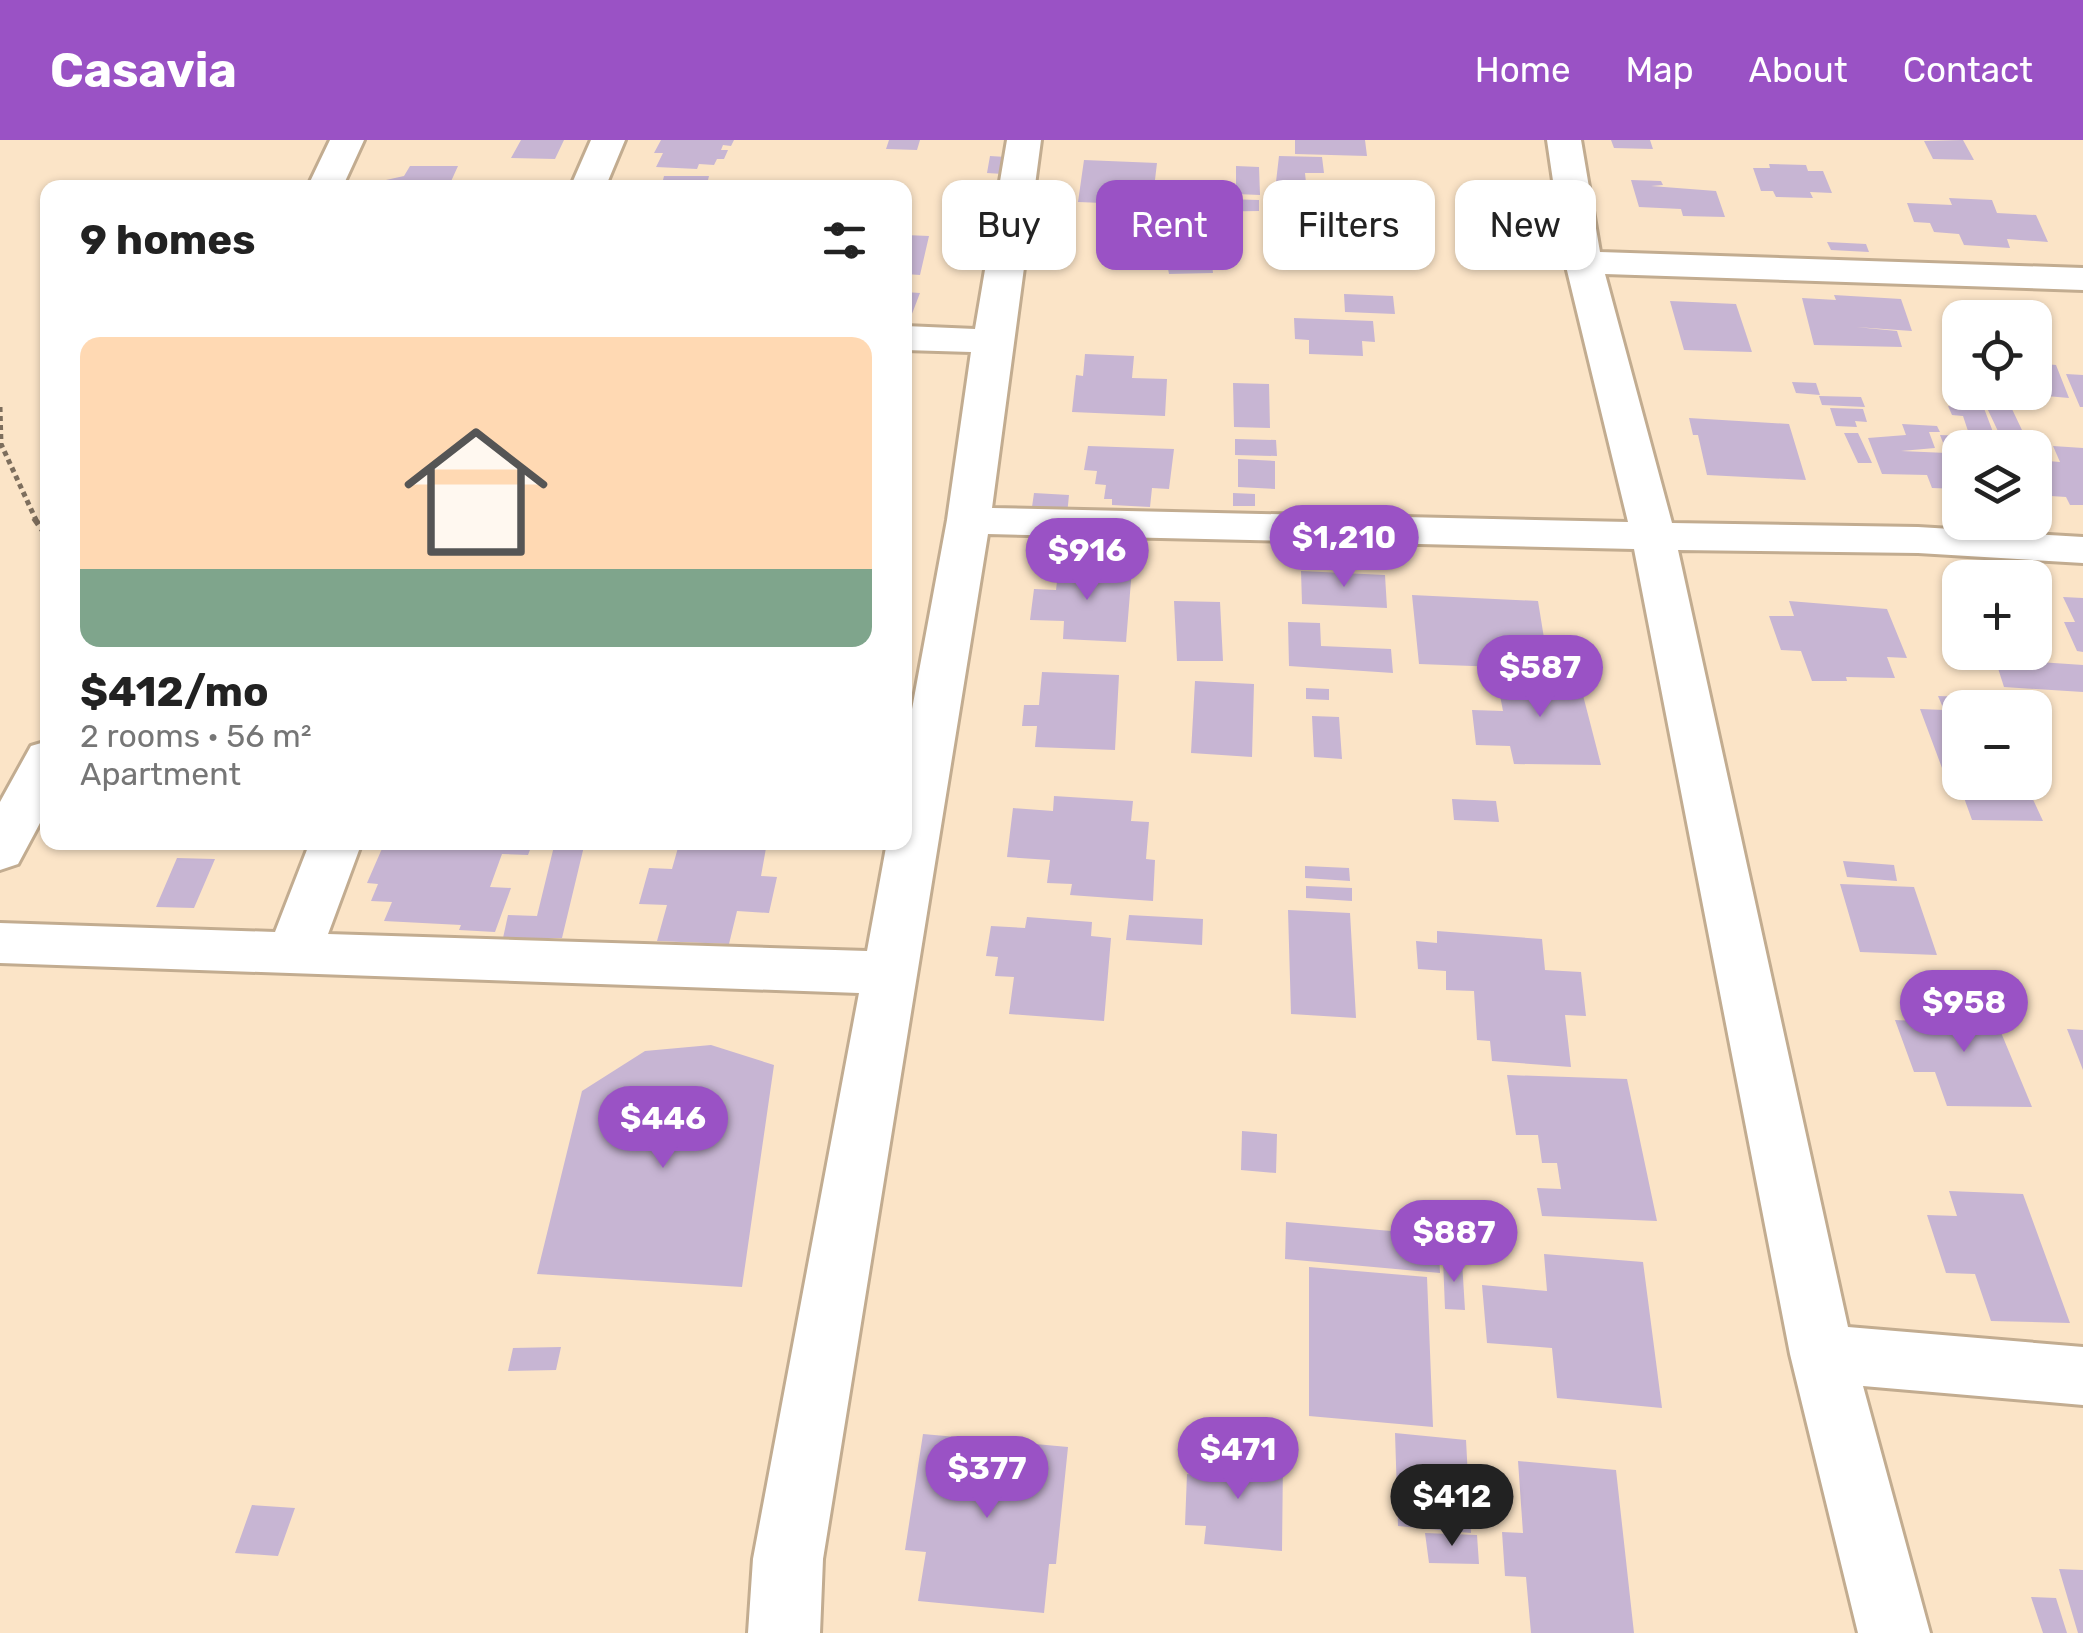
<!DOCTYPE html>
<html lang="en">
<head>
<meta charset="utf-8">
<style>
  :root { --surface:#fff; --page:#f2f2f2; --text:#222; --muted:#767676; --accent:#9a52c5 }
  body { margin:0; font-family:Rubik,sans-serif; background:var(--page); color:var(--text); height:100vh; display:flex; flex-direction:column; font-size:38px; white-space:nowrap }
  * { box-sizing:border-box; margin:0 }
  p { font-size:32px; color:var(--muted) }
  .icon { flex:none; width:55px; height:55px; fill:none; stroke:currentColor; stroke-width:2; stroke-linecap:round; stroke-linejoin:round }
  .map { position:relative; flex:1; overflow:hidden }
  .side { position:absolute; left:40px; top:40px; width:872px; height:670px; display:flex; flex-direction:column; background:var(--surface); border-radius:20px; box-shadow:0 2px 8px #0004 }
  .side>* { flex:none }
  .hud { position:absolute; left:942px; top:40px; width:950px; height:90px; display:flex; gap:20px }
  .buttons { position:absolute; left:1942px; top:160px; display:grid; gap:20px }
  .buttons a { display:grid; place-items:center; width:110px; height:110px; border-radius:20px; background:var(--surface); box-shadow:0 2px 8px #0004; font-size:50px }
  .price { position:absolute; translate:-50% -85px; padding:0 22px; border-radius:35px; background:var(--accent); color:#fff; font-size:32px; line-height:65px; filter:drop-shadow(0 2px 5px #0008) }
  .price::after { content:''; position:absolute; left:50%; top:60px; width:30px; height:22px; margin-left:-15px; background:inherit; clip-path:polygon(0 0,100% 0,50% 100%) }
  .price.current { background:#222; color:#fff }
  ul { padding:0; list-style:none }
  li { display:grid; align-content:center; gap:20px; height:530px; padding:0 40px }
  li span { display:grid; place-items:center; height:310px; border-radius:20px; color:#555 }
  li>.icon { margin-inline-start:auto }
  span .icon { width:180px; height:180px; fill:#fffc; stroke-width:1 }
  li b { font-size:42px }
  h2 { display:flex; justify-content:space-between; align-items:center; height:120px; padding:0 40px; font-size:42px }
  .pill { padding:0 35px; border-radius:20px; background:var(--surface); box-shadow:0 2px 8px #0004; font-size:35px; line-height:90px }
  .pill.current { background:var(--accent); color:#fff }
  header { display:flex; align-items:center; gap:60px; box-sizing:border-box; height:140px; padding:0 50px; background:var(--accent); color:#fff }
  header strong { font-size:48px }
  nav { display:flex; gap:55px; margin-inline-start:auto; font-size:35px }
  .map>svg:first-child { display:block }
</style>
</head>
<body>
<header>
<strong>Casavia</strong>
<nav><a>Home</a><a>Map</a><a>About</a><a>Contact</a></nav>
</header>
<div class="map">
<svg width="2083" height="1493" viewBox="0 0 2083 1493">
  <rect width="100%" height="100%" fill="#fbe4c7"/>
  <!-- building -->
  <path fill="#c7b5d3" d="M521 0H564L555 19 511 18Z
    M661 0H734L731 6 723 5 721 10H728L724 19H717L714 25 699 24 697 29 656 27 663 13H654Z
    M889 0H920L917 10 886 9Z
    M1295 0H1365L1367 16 1295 14Z
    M1611 0H1650L1653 9 1614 8Z
    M1963 0 1974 20 1933 19 1924 1Z
    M990 16 1006 17 1003 34 987 33Z
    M1279 16 1322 17 1324 33H1305L1306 43 1276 42Z
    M1084 20 1157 23 1152 65 1078 62Z
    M1769 24 1806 25 1808 31H1823L1832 53 1810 52 1813 58 1776 57 1773 51H1761L1753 28H1770Z
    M410 26H458L448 48H374L377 42 404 36Z
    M1236 26 1259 27 1260 55 1236 54Z
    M664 36H709L706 48H649L650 43 662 44Z
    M1631 40 1661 41 1663 45 1651 46 1716 51 1725 77 1683 76 1681 69 1639 67Z
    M1282 49H1297L1298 66H1282Z
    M1190 58 1259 60V71L1189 72Z
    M1949 58 1992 60 1997 73 2036 75 2048 102 2007 99 2010 108 1964 105 1959 94 1934 92 1930 83 1914 82 1907 63 1952 65Z
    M1154 79H1197L1199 113H1188L1183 125 1212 124 1213 133 1169 134 1167 124 1137 123V111L1107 110V84H1154Z
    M905 95 929 96 920 135 905 134Z
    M1827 102 1866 104 1869 112 1831 110Z
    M905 152 920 153 905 192Z
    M1344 154 1393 156 1395 174 1345 172Z
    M1834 155 1901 159 1912 191 1856 187 1897 191 1902 207 1814 205 1802 158 1836 160Z
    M1670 161 1736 164 1752 212 1684 210Z
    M1294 178 1373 181 1375 202 1362 201 1363 216 1309 214V200L1295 199Z
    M1085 214 1134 216 1132 238 1167 239 1165 276 1072 272 1076 235 1083 236Z
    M2035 223 2056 225 2069 258 2035 255Z
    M2066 234 2083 235V267H2080Z
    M1792 242 1816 243 1820 255 1796 253Z
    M1233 243 1269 244 1270 288 1234 287Z
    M1819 256 1861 257 1865 267 1822 265Z
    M1956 262 1982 263 1993 292 1968 291 1963 276 1952 275 1948 266 1958 267Z
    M1830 268 1863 269 1867 282 1855 281 1857 287 1836 286Z
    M1987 268 2012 269 2030 307 2005 306Z
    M1689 278 1789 284 1806 340 1707 335 1698 295H1693Z
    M1902 284 1937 286 1940 292H1929L1935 308 1901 311 1947 313 1940 295 1967 296 1972 308H1960V334L1956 333 1960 349 1932 348 1927 335 1882 334 1868 298 1906 295Z
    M1844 293H1858L1872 323H1858Z
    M1235 299 1276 300 1277 316 1235 315Z
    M1088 306 1174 309 1169 349 1152 348 1150 367 1112 365V359H1104L1106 345 1095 344 1097 331 1084 330Z
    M2053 306 2083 308V365H2070L2066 357 2035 355V320L2060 322Z
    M1238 319 1275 321V349L1238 347Z
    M1034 353 1069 355 1067 375 1031 374Z
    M1233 353 1255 354V366H1233Z
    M1059 425 1132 429 1126 502 1063 499 1064 481 1030 480 1034 449 1056 450Z
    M1301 431 1385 435 1387 468 1302 464Z
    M1412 455 1538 461 1549 529 1419 524Z
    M2063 457 2083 458V512L2077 511 2064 482H2075Z
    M1174 461 1220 462 1223 521H1177Z
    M1789 461 1887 469 1907 518 1887 517 1895 538 1846 537 1847 541H1812L1801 511 1781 510 1769 476H1794Z
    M1288 482 1320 483 1321 506 1391 509 1393 533 1289 526Z
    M1995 519 2083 525V552L2004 547Z
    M1495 530 1577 532 1601 625 1514 624 1510 606 1476 605 1472 570 1503 571Z
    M1042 532 1119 535 1115 610 1035 607 1037 586H1022L1024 565H1039Z
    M1195 541 1254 544 1252 617 1191 613Z
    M1306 548 1329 549V560L1306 559Z
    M1938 556 1996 558 2000 568H1960V576H1949L1960 604V645L1948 644 1920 569 1944 570Z
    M1312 576 1339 577 1342 619 1314 617Z
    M1992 642H2025L2043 681 1972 680 1963 655 1998 656Z
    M1054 656 1133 661 1131 681 1149 682 1146 719 1155 720 1153 761 1070 755 1072 744 1047 743 1050 720 1007 717 1013 668 1053 671Z
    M1452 659 1496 661 1499 682 1454 680Z
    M410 702H533L528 715 502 714 490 747 511 748 495 792 459 790 461 785 384 781 392 762 371 761 378 744 367 743 384 704Z
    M555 702H585L562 798H503L508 775 537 776Z
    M599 702H637L635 710 597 708Z
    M679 704 766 708 761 736 777 737 769 773 737 771 729 804 657 801 667 765 639 764 649 728 672 729Z
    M177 718 215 719 194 768 156 767Z
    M1843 721 1894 725 1897 741 1847 737Z
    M1305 726 1349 728 1350 741 1305 738Z
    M1840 744 1914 747 1937 815 1860 812Z
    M1306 746 1352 748V761L1306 758Z
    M1288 770 1350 773 1356 878 1291 874Z
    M1129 775 1203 779 1202 805 1126 800Z
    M1027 777 1092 782 1091 796 1111 798 1104 881 1009 874 1014 837 995 836 998 817 986 816 991 786 1025 788Z
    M1437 791 1542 799 1545 830 1581 832 1586 876 1565 875 1571 927 1492 921 1490 901 1477 900 1474 851 1446 850V831L1418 829 1416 801 1437 803Z
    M1910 865 1990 866 2032 967 1947 966 1935 932H1914L1895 880 1916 881Z
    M2067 889 2083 890V930Z
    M711 905 774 925 742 1147 537 1134 582 951 645 911Z
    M1507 935 1627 939 1657 1081 1542 1076 1537 1048 1561 1049 1557 1023H1542L1538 995H1516Z
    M1242 991 1277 994 1276 1033 1241 1030Z
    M1949 1051 2023 1054 2070 1183 1991 1181 1975 1134 1946 1133 1927 1075 1957 1076Z
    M1286 1082 1438 1095 1440 1133 1285 1119Z
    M1544 1114 1643 1122 1662 1268 1557 1258 1552 1208 1487 1203 1482 1145 1547 1151Z
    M1443 1119 1462 1121 1465 1170 1445 1169Z
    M1309 1127 1427 1137 1433 1287 1309 1276Z
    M561 1207 556 1230 508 1231 513 1208Z
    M1395 1293 1466 1300 1471 1393 1398 1386Z
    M923 1294 1068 1307 1056 1424H1049L1044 1473 918 1461 926 1412 905 1410Z
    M1209 1313 1283 1320 1282 1411 1204 1404 1206 1386 1185 1385 1187 1334 1207 1336Z
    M1518 1321 1616 1330 1634 1493H1531L1526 1437 1505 1436 1502 1392 1523 1393Z
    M252 1365 295 1368 278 1416 235 1413Z
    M1425 1393 1477 1395 1479 1424 1429 1423Z
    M2059 1429 2083 1430V1493H2078Z
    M2031 1457 2056 1458 2067 1493H2043Z"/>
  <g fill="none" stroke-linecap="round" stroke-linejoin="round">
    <!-- street casing -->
    <g stroke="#c2ac90" stroke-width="6">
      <path id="street" d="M330 0H364L342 48H307Z
        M591 0H625L605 48H570Z
        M1007 0H1041L992 368 1628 382 1565 122 1547 0H1581L1600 112 2083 128V150L1605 134 1672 383 1918 387 2083 397V423L1918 413 1678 410 1848 1187 2083 1207V1265L1863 1246 1930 1493H1858L1790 1214 1634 409 988 394 823 1419 820 1493H748L753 1419 859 853 0 823V783L275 792 310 702H362L328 794 867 811 887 702H905V607L947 380 971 212 905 210V186L975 189Z
        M48 601V668L18 724 0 730V662L31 606Z"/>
    </g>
    <!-- path-far1 -->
    <path stroke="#7d6e5d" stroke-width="5" stroke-dasharray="5 4" stroke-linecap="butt" d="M0 267 1 304 36 380"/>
    <!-- path -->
    <path stroke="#7d6e5d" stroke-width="6" stroke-dasharray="8 5" stroke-linecap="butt" d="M34 378 48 398"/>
    <!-- street -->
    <use href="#street" fill="#fff" fill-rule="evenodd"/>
  </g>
</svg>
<div class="buttons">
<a><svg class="icon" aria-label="locate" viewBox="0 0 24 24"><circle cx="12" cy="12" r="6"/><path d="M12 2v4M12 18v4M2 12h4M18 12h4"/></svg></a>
<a><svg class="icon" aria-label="layers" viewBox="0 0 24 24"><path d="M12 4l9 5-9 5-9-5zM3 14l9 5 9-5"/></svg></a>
<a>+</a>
<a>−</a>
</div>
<b class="price" style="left:1344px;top:450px">$1,210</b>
<b class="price" style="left:1087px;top:463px">$916</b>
<b class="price" style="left:1540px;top:580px">$587</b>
<b class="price" style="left:1964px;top:915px">$958</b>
<b class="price" style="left:663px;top:1031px">$446</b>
<b class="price" style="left:1454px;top:1145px">$887</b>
<b class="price" style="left:1238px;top:1362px">$471</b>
<b class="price" style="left:987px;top:1381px">$377</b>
<b class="price current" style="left:1452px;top:1409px">$412</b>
<div class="hud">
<a class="pill">Buy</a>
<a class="pill current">Rent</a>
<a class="pill">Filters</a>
<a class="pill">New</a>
</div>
<section class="side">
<h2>9 homes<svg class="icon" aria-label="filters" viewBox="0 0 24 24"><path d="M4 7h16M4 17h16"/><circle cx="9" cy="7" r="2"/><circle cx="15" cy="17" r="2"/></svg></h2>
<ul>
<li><span style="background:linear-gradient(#ffd9b3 75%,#7fa58c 0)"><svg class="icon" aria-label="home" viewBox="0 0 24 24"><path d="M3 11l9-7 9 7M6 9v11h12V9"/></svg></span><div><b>$412/mo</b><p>2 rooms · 56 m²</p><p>Apartment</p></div></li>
</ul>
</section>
</div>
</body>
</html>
